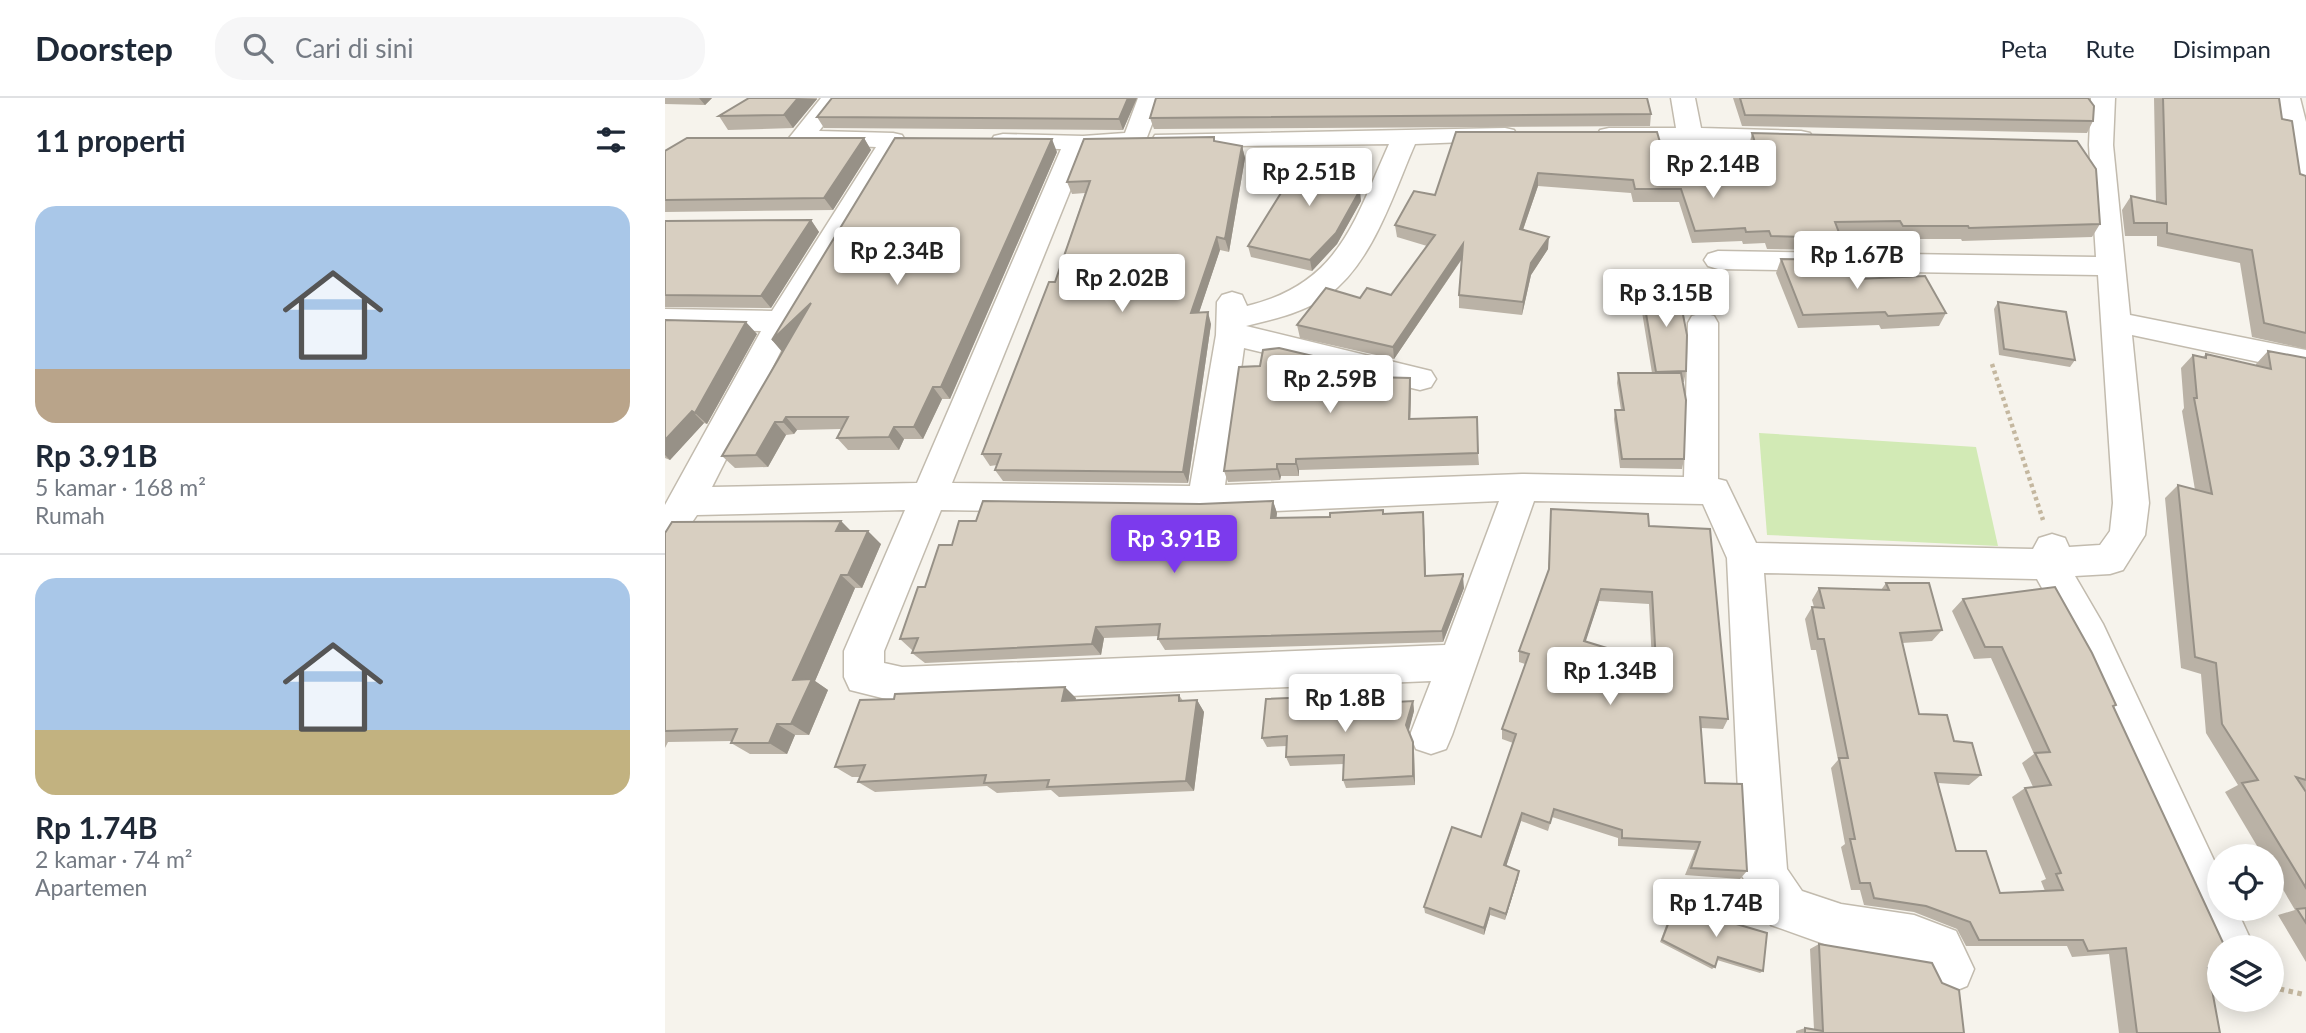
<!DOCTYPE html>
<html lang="id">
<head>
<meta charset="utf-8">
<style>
  :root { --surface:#fff; --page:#f6f6f7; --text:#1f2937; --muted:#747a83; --line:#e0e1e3; --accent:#7c3aed }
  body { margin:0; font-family:Lato,sans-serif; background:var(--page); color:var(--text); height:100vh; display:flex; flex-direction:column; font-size:26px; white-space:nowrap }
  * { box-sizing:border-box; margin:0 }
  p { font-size:23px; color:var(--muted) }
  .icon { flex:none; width:38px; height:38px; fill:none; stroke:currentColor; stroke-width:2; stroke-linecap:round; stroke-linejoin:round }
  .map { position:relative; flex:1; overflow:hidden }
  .panel { display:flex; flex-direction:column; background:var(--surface); width:665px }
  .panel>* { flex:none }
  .buttons { position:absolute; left:1542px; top:746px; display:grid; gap:14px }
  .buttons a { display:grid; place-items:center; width:77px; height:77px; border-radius:50%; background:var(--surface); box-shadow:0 4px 18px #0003; font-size:35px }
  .price { position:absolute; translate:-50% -60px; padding:0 16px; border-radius:7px; background:#fff; color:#222; font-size:23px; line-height:46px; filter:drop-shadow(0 2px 4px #0008) }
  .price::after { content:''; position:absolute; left:50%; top:42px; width:21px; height:16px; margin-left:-10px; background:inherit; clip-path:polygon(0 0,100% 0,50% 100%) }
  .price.selected { background:var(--accent); color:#fff }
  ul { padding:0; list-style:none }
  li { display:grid; align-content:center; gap:14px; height:371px; padding:0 35px }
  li+li { border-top:2px solid var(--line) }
  li span { display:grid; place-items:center; height:217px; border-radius:21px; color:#555 }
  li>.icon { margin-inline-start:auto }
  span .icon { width:126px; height:126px; fill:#fffc; stroke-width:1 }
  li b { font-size:30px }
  h2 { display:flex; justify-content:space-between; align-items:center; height:84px; padding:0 35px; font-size:30px }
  header { display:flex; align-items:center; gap:42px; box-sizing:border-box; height:98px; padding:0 35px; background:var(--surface); border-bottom:2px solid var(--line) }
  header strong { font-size:33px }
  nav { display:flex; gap:38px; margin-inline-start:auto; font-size:24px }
  .search { width:490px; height:63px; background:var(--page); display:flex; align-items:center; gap:18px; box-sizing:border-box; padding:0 24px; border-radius:28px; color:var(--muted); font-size:26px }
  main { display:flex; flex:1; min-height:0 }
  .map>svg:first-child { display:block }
</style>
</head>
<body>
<header>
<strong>Doorstep</strong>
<div class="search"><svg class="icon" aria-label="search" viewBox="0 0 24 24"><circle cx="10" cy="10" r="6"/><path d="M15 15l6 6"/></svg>Cari di sini</div>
<nav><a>Peta</a><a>Rute</a><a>Disimpan</a></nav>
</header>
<main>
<section class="panel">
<h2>11 properti<svg class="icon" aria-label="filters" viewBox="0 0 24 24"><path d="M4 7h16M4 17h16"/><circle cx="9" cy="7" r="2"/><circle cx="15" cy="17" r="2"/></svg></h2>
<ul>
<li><span style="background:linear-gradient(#a9c7e8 75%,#b9a48a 0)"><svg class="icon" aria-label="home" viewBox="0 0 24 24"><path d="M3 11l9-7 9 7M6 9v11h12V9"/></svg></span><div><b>Rp 3.91B</b><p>5 kamar · 168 m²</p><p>Rumah</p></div></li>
<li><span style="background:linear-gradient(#a9c7e8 70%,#c2b280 0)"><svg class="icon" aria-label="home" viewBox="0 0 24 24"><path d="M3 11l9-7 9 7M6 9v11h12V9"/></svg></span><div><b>Rp 1.74B</b><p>2 kamar · 74 m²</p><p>Apartemen</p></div></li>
</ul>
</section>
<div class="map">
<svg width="1641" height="935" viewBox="0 0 1641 935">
  <rect width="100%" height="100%" fill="#f6f3ec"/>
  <!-- green -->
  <path fill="#d2eab5" d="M1094 335 1311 349 1333 448 1102 437Z"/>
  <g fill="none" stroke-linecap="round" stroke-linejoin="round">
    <!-- street casing -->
    <g stroke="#c2bbae" stroke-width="3">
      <path id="street" d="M156 0H180L154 33 228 35 237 37 240 42 131 223 47 389 252 385 396 51 338 50 329 48 326 43 329 38 338 36 418 38 460 35 473 0H497L479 47 422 51 287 385 525 388 551 237 552 204 557 197 567 194 577 197 582 208C674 186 689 124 724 46L499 49 490 47 487 42 490 37 840 30 849 32 852 37 849 42 750 46C728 96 708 165 662 198 638 215 609 221 581 228L766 273 771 281 766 289 755 292 579 250 560 387 857 376 1019 379 1023 225 1027 218 1038 215 1049 218 1053 225V381L1061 383 1091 445 1368 451 1374 440 1387 436 1400 440 1404 449 1435 447 1445 433 1448 405 1433 177 1053 171 1043 168 1039 162 1043 156 1053 153 1431 159 1424 47 1426 0H1450L1448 47 1465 217 1641 252V274L1467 237 1484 405 1480 437 1458 472 1445 476 1410 478 1438 526 1554 773V810H1571L1589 849H1554V868L1548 866 1408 546 1372 481 1099 475 1122 771 1137 793 1176 806 1249 817 1291 833 1309 871 1302 888 1285 895 1268 888 1258 868 1176 852 1106 827 1077 778 1062 460 1038 406 869 403 787 637 781 651 766 656 751 651 745 637 766 583 237 605 185 592 179 579V553L240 412 32 417 13 445 0 449V407L96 233 0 231V211L107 213 211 49 127 45 124 40ZM834 403 780 547 237 569 219 565V553L276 412 540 416Z
        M1006 0H1030L1036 30 1136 33 1145 35 1148 40 1145 45 1136 47 944 44 935 42 932 37 935 32 944 30H1011Z
        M1611 0H1635L1641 24V82L1632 79 1628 74Z"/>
    </g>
    <!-- path-far1 -->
    <path stroke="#c4b79f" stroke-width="4.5" stroke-dasharray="3.5 3.5" stroke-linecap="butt" d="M1327 266 1378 422"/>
    <!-- path -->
    <path stroke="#c4b79f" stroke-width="5" stroke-dasharray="4.5 4.5" stroke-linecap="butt" d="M1606 889 1641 897"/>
    <!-- street -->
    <use href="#street" fill="#fff" fill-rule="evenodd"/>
  </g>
  <!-- wall -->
  <path fill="#bab2a6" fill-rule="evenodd" d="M0 0H47L40 7 0 6Z
    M84 0H152V1L128 30 63 32 54 18Z
    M472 0 458 32 159 30 152 19Z
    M1068 0H1423L1428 23 1422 35 1077 28Z
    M1489 0H1614L1617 21 1635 76 1641 78V251L1587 239 1575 165 1492 148V138H1460L1457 112 1466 98 1491 104Z
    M986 16 985 28 489 31 485 20Z
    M791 34 997 51 1012 56 1086 54 1084 48 1087 35 1435 126 1427 139 1297 143 1296 141H1232L1230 136 1174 137 1176 140 1171 152 1102 151 1100 145 1078 146 1077 143 1027 145 1014 104H968L966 95 873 88 858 132 883 151 866 177 857 217 794 210V197L797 161 729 261 635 240 632 227 695 200 726 197 762 148 732 139 730 127 770 97Z
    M549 39 550 43 577 48 580 60 564 154 555 152 534 214 546 226 523 385 338 383 330 372 332 367 325 368 317 356 390 184 420 95 407 96 402 84Z
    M199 40 206 52 168 112 0 114V53Z
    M392 54 285 301H277L258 341H239L234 352H183L172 340 176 331 132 332 129 336 121 337 103 369 70 370 57 358 118 254 107 242Z
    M699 67 700 78 693 91 696 103 672 146 647 173 586 159 583 148Z
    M146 122 154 134 106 210 0 209V123Z
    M1116 161 1192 181 1281 215 1274 228 1216 231 1214 227 1133 230 1111 175Z
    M977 192 1021 273 1019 284H1017L1019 361 1017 371 955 370 949 321 950 312H956L952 285 953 275H987L975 202Z
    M1333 204 1410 262 1405 269 1334 257 1329 211Z
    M0 222 92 236 42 326 39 325 5 362 0 360Z
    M1603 253 1641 260V864L1613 817 1630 812 1606 771V758H1598L1560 694 1573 687 1541 635 1536 576 1516 570 1500 400 1513 387 1530 392 1517 313 1519 310 1516 270 1528 257 1538 259 1541 256 1591 268V266Z
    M712 279 745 280 746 293 745 321 813 355 814 367 634 372V378H616L615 382 563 384 559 373Z
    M608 403 612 415 611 420 719 416 759 426 761 478 799 490 778 544 500 552 493 541 494 538 439 540 436 557 260 565 247 555 248 552H247L235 541 260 489 287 447 311 423 535 406Z
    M886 411 984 428 1063 621 1058 631 1036 630 1040 685 1082 773 1075 781 1020 777 1030 752 953 748V740L887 719 883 733 856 723 841 768 854 773 853 780 840 822 825 817 819 837 760 815 759 809 816 739 848 645 837 641V631L860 566 854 564V553L883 474ZM934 503 984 506 987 564 920 544Z
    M176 423 185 433 216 446 197 490H190L150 583 163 592 144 637H130L122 656H85L66 645 67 643 3 644 0 650V435Z
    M1221 485 1277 532 1267 543 1237 545 1254 616 1289 643 1316 677 1304 687 1273 685 1291 753 1335 795 1380 793 1376 783 1381 781 1347 699 1360 690 1368 689 1357 665 1369 656 1326 560 1309 561 1287 513 1298 501 1451 607 1449 609 1554 849V872L1544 873 1555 935H1454L1444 856 1407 859 1402 848H1301L1292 831 1249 814 1199 807 1195 792H1186L1176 749 1180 746 1166 670 1173 662 1151 552H1146L1140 521 1147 509H1149L1147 502 1154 490 1216 492Z
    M514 597 518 603 532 602 539 614 529 693 394 699 386 692 332 695 322 688 210 694 193 684 195 679H187L170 669 411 600 410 602Z
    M748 603 749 613 743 633 749 653 750 687 681 690 678 682 679 666 625 668 621 659V648L602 649 597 640 676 606Z
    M1010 808 1098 873 1095 875 1052 862 1050 869 1047 871 995 844 1007 811Z
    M1154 846 1299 935H1131V933L1140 930 1149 931 1145 851Z"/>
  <!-- shaded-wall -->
  <path fill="#979187" d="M34 0H47L40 7Z
    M133 0 152 1 128 30 119 17Z
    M463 0H472L458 32 454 21Z
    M199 40 206 52 168 112 159 100Z
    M387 41 392 54 285 301 276 289Z
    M577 48 580 60 564 154 560 141Z
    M699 67 700 78 688 101 686 90Z
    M873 75V88L854 143 855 131Z
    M695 92 696 103 672 146 647 173 645 162Z
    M146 122 154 134 106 210 96 198Z
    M552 139 555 152 530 227 526 215Z
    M884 139 883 151 866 177 857 217 858 204 866 165Z
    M798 146V159L729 261 728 249Z
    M146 205 118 255 107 242Z
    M543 214 546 226 523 385 518 374Z
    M81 224 92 236 42 326 30 315Z
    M745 280 746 293 745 333 744 321Z
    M268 289 277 301 258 341 249 329Z
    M27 313 39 325 5 362 0 357V342Z
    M121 319 132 332 129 336 118 324Z
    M110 324 121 337 103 369 91 357Z
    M229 329 239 341 234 352 224 339Z
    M631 361 634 372V378L631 366Z
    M612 366 616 378 615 382 612 371Z
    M608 403 612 415 610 433 606 420Z
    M758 414 759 426 761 490 760 478Z
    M176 423 190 437 171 433Z
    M203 433 216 446 197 490 183 477Z
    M176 477 190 490 150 583 163 592 144 637 126 626 128 582Z
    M798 478 799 490 778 544 777 533Z
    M936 491 934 503 917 555 919 543Z
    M431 529 439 540 436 557 427 546Z
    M400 589 411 600 408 614 397 603Z
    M532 602 539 614 529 693 521 683Z
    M748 603 749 613 743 636 741 627Z
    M112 626 130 637 122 656 104 645Z
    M748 644 749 653 750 687 748 678Z
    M857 715 856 723 839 775V767Z
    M854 773 853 780 840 822 841 816Z
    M825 810V817L819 837V830Z"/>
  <!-- building -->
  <path fill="#d8cfc1" stroke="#979187" stroke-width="2" fill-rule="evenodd" d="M84 0H133L119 17 54 18Z
    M167 0H463L454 21 152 19Z
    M491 0H982L986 16 485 20Z
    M1075 0H1423L1429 8 1428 23 1080 17Z
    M1498 0H1614L1617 21 1627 23 1635 76 1641 78V235L1599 225 1587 152 1502 135V125H1469L1466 98 1501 106Z
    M791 34H992L997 51H1011L1012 56 1093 54 1087 35 1412 43 1431 71 1435 126 1304 130 1303 128H1238L1235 123 1170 124 1176 140 1106 138 1104 133 1081 134 1080 130 1030 133 1016 91H970L968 82 873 75 855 131 884 139 866 165 858 204 794 197 798 146 728 249 632 227 661 190 695 200 702 190 726 197 770 137 730 127 749 93 770 97Z
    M549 39V43L577 48 560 141 552 139 526 215 543 214 518 374 330 372 336 356H317L384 184H390L425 83 402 84 419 41Z
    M22 40H199L159 100 0 102V53Z
    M230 40 387 41 276 289H268L249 329H229L224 339 172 340 183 319H121L118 324H110L91 357 57 358 146 205 107 242Z
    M639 58 699 67 686 90 695 92 671 135 645 162 583 148Z
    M146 122 96 198 0 197V123Z
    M1116 161 1185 162 1192 181 1260 178 1281 215 1223 218 1220 214 1138 217Z
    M1013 191 1022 237 1021 273 991 274 977 192Z
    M1333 204 1401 214 1410 262 1339 251Z
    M0 222 81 224 30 315 27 313 0 342Z
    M614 250 711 273 707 279 745 280 744 321 812 319 813 355 631 361V366H612V371L559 373 574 269 595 268 598 252Z
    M1603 253 1641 260V682L1631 679 1641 694V790L1577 685 1593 682 1557 626 1551 565 1530 559 1513 387 1547 396 1529 300H1532L1528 257 1541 260V256L1606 271Z
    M953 275H1016L1021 302 1019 361H957L950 312H959Z
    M318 403 535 406 608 403 606 420 665 419V415L718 412V416L758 414 760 478 798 476V478L777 533 493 541 495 526 431 529 427 546 247 555 253 540 235 541 253 489H260L274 447H287L294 423H311Z
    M886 411 983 416 984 428 1045 431 1063 621 1035 619 1040 685 1077 686 1082 773 1026 770 1035 744 957 740V732L889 711 885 725 857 715 839 767 854 773 841 816 825 810 819 830 759 809 787 729 816 739 851 636 837 631 864 556 854 553 884 471ZM936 491 987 494 991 565 919 543Z
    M176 423 171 433H203L183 477H176L128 582 147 581 126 626H112L104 645H66L72 631 0 633V435L7 424Z
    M1221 485H1264L1277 532 1235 535 1254 616 1282 617 1289 643 1307 645 1316 677 1270 675 1291 753H1321L1335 795 1398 792 1391 776 1396 775 1360 690 1386 687 1370 655 1385 654 1337 549H1320L1298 501 1390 489 1427 555 1451 607 1448 608 1560 849H1554V869L1543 870 1555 935H1472L1461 850 1423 853 1418 842H1314L1305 824 1261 808 1209 800 1205 785H1195L1185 741H1190L1174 660H1183L1159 541H1153L1147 509 1159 510 1154 490 1224 492Z
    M400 589 397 603 514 597V603L532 602 521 683 382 689 384 682 319 685 321 677 193 684 200 667 170 669 195 602 229 601 230 596Z
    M673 598V607L748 603 741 627 748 644V678L678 682 679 657 621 659 622 638 597 640 601 601Z
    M1010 808 1102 835 1098 873 1053 859 1050 869 997 842Z
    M1641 810V825L1632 811Z
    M1154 846 1267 865 1277 885 1294 892 1299 935H1140V930L1158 933Z"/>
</svg>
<div class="buttons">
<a><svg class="icon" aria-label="locate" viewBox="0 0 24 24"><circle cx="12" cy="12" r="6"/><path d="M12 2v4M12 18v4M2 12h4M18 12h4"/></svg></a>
<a><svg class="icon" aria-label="layers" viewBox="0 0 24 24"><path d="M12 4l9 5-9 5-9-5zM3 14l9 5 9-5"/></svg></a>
</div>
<b class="price" style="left:1048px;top:102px">Rp 2.14B</b>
<b class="price" style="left:644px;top:110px">Rp 2.51B</b>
<b class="price" style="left:232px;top:189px">Rp 2.34B</b>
<b class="price" style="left:1192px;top:193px">Rp 1.67B</b>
<b class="price" style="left:457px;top:216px">Rp 2.02B</b>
<b class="price" style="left:1001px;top:231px">Rp 3.15B</b>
<b class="price" style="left:665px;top:317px">Rp 2.59B</b>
<b class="price selected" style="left:509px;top:477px">Rp 3.91B</b>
<b class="price" style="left:945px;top:609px">Rp 1.34B</b>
<b class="price" style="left:680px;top:636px">Rp 1.8B</b>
<b class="price" style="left:1051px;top:841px">Rp 1.74B</b>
</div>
</main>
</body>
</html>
